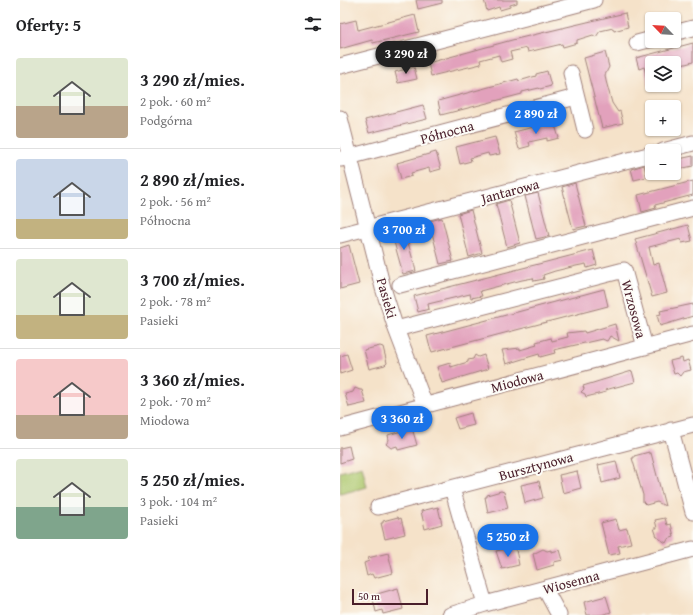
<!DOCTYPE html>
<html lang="pl">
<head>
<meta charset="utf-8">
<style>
  :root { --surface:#fff; --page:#f6f6f6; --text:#202124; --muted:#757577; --line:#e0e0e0; --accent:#1a73e8 }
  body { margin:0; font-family:"Gentium Book Plus",serif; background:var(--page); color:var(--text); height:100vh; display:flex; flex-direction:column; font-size:15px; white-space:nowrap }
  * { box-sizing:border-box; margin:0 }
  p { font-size:13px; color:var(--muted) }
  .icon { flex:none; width:22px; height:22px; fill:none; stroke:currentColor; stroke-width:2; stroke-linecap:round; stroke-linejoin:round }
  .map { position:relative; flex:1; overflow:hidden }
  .panel { display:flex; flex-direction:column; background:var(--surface); width:340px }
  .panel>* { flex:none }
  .needle { width:26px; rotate:295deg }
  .buttons { position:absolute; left:305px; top:12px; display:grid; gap:8px }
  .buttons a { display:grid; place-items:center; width:36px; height:36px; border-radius:4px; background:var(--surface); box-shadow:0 1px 3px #0004; font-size:20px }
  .scale { position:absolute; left:12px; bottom:10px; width:76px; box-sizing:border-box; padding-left:4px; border:2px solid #4a1f2b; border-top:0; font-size:11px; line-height:14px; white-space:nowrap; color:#4a1f2b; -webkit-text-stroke:3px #fdfcf7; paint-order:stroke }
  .price { position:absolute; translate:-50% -34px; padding:0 9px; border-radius:14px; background:var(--accent); color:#fff; font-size:13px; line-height:26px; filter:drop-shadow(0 1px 2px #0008) }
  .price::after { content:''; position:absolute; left:50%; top:24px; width:12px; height:9px; margin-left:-6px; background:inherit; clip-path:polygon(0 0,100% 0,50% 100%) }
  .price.on { background:#222; color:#fff }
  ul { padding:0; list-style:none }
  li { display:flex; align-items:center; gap:12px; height:100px; padding:0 16px }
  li+li { border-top:1px solid var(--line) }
  li span { display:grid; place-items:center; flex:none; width:112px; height:80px; border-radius:4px; color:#555 }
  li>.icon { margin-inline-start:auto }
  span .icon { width:48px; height:48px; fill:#fffc; stroke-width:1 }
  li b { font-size:17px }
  h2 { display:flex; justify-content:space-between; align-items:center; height:48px; padding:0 16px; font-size:17px }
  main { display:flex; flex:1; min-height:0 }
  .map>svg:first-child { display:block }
</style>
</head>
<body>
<main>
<section class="panel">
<h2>Oferty: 5<svg class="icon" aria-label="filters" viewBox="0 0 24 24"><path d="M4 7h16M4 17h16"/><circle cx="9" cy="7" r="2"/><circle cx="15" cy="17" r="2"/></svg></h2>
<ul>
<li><span style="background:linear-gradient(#dfe7d0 60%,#b9a48a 0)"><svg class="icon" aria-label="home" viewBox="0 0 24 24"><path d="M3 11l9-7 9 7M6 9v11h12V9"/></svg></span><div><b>3 290 zł/mies.</b><p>2 pok. · 60 m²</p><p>Podgórna</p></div></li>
<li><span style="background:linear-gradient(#c9d6e8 75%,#c2b280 0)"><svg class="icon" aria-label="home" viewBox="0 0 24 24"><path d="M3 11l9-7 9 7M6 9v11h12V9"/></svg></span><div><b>2 890 zł/mies.</b><p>2 pok. · 56 m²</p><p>Północna</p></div></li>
<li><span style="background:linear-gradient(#dfe7d0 70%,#c2b280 0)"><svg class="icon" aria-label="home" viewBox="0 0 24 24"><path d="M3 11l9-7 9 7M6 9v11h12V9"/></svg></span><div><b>3 700 zł/mies.</b><p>2 pok. · 78 m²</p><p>Pasieki</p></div></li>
<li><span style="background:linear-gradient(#f6c9c9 70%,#b9a48a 0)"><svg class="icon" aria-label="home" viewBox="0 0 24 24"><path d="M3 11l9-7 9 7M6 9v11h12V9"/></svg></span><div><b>3 360 zł/mies.</b><p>2 pok. · 70 m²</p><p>Miodowa</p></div></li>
<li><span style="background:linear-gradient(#dfe7d0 60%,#7fa58c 0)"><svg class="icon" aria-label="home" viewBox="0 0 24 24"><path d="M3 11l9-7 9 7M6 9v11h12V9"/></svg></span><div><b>5 250 zł/mies.</b><p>3 pok. · 104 m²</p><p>Pasieki</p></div></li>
</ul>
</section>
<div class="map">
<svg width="353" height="615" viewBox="0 0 353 615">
  <rect width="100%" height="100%" fill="#fdfcf7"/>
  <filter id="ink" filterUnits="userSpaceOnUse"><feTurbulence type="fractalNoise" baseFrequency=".025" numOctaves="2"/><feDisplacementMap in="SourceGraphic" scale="8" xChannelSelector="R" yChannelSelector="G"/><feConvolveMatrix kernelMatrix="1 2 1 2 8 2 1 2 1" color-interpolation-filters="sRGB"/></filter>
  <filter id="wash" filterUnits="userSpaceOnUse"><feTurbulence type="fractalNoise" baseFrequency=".012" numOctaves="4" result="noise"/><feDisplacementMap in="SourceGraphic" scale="16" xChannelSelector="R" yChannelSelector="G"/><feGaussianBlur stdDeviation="0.9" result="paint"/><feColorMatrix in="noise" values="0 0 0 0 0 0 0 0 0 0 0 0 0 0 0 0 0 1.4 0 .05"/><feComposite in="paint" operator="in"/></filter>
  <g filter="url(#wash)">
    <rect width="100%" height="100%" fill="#f5e2c9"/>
    <!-- green -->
    <path fill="#acc66b" stroke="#7b724b" d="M22 466 27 487 0 494V472Z"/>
    <g id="blocks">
      <!-- building -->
      <path fill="#e2a1bc" d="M76 0H102V3L78 9Z
        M144 0H177V3L170 5V7L160 10 159 7 147 11Z
        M285 13 288 27 274 31 273 28 260 31 256 37 253 35 237 40V43L223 47 222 44 188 52 187 48 170 52 172 59 161 62 159 55 140 60 141 64 91 76 88 63 172 40Z
        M75 15 79 32 33 43 32 40 0 49V24L16 20 18 30Z
        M353 43V62L334 67V63H312V86L309 87 304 67 299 69 296 58Z
        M265 52 269 67 265 75 266 81 272 103 278 112 280 111 283 123 262 128 244 58Z
        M74 67 77 79 58 83 55 72Z
        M207 71 211 86 200 89 199 88 182 92V94L101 115 98 101 178 79 179 81 196 76V74Z
        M83 105 87 119 29 133 25 120Z
        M214 122 219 138 207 141V138L189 142 190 146 179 149 174 132Z
        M155 137 160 154 149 156 148 153 130 158 131 161 120 164 116 147Z
        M96 152 101 169 90 172 89 168 71 173 72 176 61 179 57 163Z
        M353 156V166L334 170V160Z
        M304 165 307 177 294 180 291 169Z
        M353 181V195L315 205 316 208 302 212 298 195Z
        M235 183 246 226 233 229 222 187Z
        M198 193 209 236 196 239 185 196Z
        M169 200 180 243 167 247 156 204Z
        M131 210 142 253 129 257 118 214Z
        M102 218 113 261 100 264 89 221Z
        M348 225 352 241 342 243 341 239 309 247 313 265 319 263 327 293 312 297 295 239Z
        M64 228 76 271 63 274 51 231Z
        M9 245 19 284 0 289V248Z
        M253 250 257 265 247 268 246 264 236 266 215 271 203 275 204 279 194 281 193 278 182 280 140 291 142 296 131 298 130 294 88 304 89 309 78 312 74 296Z
        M264 289 268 306 92 352 89 344 87 336Z
        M353 304V316L320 326 317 315 321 314 320 311Z
        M275 324 279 341 270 336 267 341 262 339 214 350 215 353 200 357 199 354 166 364 162 350 180 348V350L197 345 196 342 211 338 212 341 228 337 227 333 244 331 245 333Z
        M40 346 43 347 47 363 45 365 29 369 24 350Z
        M7 354 12 370 0 374V356Z
        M135 355 138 357 144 355 148 369 102 383 97 367 110 363 111 367 128 362V360L133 359Z
        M342 358 343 362 348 360 351 370 343 372 340 376 337 373 334 374 330 361Z
        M292 371 295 382 265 390 266 392 246 397 245 394 241 392 244 389 243 386Z
        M15 388 20 390H22L26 403 9 407 5 394 13 392Z
        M131 413 134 425 118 429 114 418Z
        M72 428 77 445 58 450 57 446 51 448 46 444 49 440 48 435Z
        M9 446 12 459 0 463V448Z
        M309 452V454L311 453 325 506 317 502 306 505 303 502V495L292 458H294V456Z
        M276 461 280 478 262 483 258 465Z
        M237 471 241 488 223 493 219 475Z
        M199 481 203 498 185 503 181 485Z
        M161 491 164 492 168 508 148 513 145 497H147V495Z
        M98 507 102 524 85 529 81 511Z
        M58 517 59 519 61 518 65 534 45 539 41 523H43V521Z
        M325 518 327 525 331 524 334 537 328 539 326 543 317 537 314 528H317L315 520Z
        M276 519 279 530 287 528 291 543 278 546 280 553 269 555 261 523Z
        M171 548 176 550 179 565 162 569 156 551Z
        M203 549 207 551 211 550V552L220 550 223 560 214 562V565L197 570 193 554Z
        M48 553 53 573 34 578 32 574 27 576 24 563 29 561 28 558Z
        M58 588 63 609 43 614 42 610 36 612 33 599 38 597 37 594Z
        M266 596 271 612 261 615H247L244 602Z"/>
    </g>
  </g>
  <g filter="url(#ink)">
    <use href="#blocks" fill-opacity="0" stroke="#a0807a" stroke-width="1"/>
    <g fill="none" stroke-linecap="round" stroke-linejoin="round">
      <!-- minor casing -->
      <g stroke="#a0807a" stroke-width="17">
        <path id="minor" d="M334 33 353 28
          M297 43 312 39
          M0 66 254 0
          M231 73 245 130
          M0 118 43 288 56 329 85 405
          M323 151 353 143
          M1 159 236 97
          M0 235 312 154
          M60 285 353 208
          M56 329 284 270 305 347
          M0 428 353 334
          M331 430 353 512
          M112 488 145 604
          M38 507 353 425
          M205 589 219 615
          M110 615 145 604 353 549"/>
      </g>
      <!-- minor -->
      <use href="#minor" stroke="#fff" stroke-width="15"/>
    </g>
  </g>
  <g text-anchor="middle" stroke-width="4" stroke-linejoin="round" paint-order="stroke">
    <!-- street labels -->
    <g font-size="14" fill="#4a1f2b" stroke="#fdfcf7">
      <text transform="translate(107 132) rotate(-15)" y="5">Północna</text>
      <text transform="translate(170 191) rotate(-15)" y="5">Jantarowa</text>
      <text transform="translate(47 298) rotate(74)" y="5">Pasieki</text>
      <text transform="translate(294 309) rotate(75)" y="5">Wrzosowa</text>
      <text transform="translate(177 381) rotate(-15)" y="5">Miodowa</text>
      <text transform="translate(196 466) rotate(-15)" y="5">Bursztynowa</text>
      <text transform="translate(231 582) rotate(-15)" y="5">Wiosenna</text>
    </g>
  </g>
</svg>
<div class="buttons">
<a><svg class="needle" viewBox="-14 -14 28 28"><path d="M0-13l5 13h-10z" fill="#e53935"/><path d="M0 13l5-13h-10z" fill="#757577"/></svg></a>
<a><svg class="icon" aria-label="layers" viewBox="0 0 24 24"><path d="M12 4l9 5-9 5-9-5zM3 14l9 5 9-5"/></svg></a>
<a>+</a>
<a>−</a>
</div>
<div class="scale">50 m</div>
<b class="price on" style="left:66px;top:75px">3 290 zł</b>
<b class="price" style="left:196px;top:135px">2 890 zł</b>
<b class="price" style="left:64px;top:251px">3 700 zł</b>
<b class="price" style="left:62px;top:440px">3 360 zł</b>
<b class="price" style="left:168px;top:558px">5 250 zł</b>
</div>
</main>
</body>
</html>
